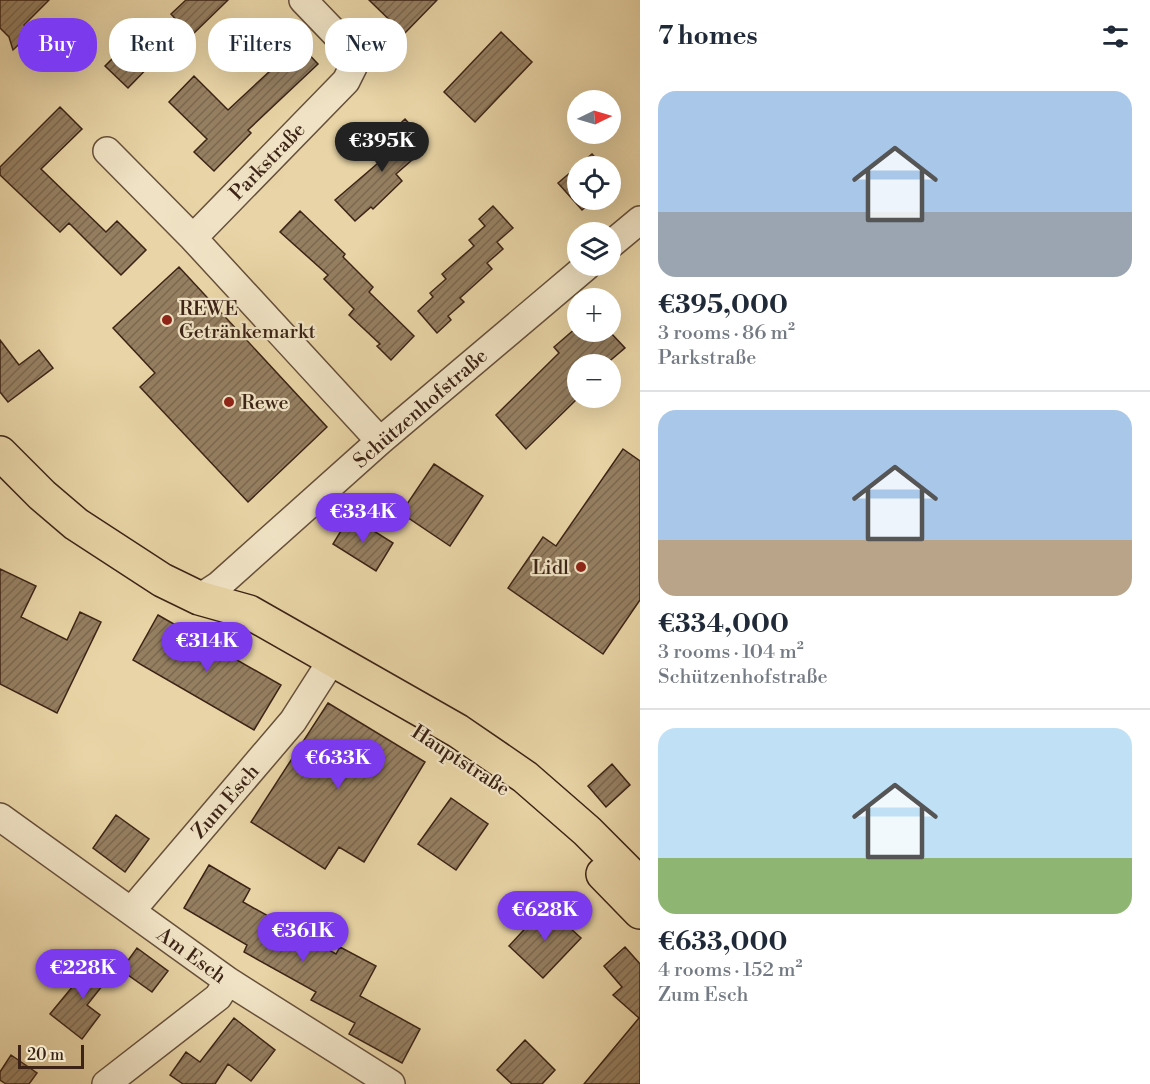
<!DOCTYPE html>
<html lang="en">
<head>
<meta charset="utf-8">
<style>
  :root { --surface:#fff; --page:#f6f6f7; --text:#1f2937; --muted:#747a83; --line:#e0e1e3; --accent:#7c3aed }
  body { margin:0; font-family:"Libre Bodoni",serif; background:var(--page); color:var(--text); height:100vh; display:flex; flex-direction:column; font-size:22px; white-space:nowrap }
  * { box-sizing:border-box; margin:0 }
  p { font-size:20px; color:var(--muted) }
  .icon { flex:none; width:33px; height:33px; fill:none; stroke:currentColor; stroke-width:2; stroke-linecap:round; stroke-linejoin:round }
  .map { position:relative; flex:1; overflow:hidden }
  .drawer { display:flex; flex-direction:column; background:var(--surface); width:510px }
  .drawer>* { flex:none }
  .hud { position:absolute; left:18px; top:18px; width:531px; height:54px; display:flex; gap:12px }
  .needle { width:39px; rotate:85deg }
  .fabs { position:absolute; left:567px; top:90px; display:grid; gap:12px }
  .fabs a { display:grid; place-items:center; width:54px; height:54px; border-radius:50%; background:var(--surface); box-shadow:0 6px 24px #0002; font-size:30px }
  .scale { position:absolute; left:18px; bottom:15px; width:66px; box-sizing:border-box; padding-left:6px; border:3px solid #3c2316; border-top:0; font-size:16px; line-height:21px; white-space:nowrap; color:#3c2316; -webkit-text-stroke:4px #f0e3c5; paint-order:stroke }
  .price { position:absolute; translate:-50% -51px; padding:0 14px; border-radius:21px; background:var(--accent); color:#fff; font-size:20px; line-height:39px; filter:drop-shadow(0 2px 3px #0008) }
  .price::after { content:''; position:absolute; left:50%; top:36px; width:18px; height:14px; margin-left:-9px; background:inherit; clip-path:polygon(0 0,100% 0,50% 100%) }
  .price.active { background:#222; color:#fff }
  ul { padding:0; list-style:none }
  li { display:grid; align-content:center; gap:12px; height:318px; padding:0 18px }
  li+li { border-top:2px solid var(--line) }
  li span { display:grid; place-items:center; height:186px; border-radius:18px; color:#555 }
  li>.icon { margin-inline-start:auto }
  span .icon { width:108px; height:108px; fill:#fffc; stroke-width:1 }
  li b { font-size:26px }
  h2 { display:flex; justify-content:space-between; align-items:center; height:72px; padding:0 18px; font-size:26px }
  .tag { padding:0 21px; border-radius:24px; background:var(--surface); box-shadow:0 6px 24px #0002; font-size:21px; line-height:54px }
  .tag.active { background:var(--accent); color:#fff }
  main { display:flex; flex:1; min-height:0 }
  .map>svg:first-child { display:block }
</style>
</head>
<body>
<main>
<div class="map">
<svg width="640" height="1084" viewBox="0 0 640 1084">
  <defs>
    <pattern id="building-hatch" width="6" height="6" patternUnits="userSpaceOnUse" patternTransform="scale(1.5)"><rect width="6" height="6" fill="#957f61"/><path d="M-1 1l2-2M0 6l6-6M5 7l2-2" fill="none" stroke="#7b684f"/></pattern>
  </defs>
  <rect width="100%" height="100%" fill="#e8d4a6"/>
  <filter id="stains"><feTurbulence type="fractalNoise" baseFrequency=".00333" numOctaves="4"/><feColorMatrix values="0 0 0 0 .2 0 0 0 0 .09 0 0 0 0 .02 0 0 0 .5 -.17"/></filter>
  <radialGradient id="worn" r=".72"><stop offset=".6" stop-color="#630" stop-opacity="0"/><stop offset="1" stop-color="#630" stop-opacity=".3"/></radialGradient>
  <!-- building -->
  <path fill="url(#building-hatch)" stroke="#3c2316" stroke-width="1.5" d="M0 0H49L24 25 31 33 13 50 9 37 0 28Z
    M186 0H228L191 36 171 14Z
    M369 0H437L404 34Z
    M128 22 161 54 128 88 105 66 123 48 112 38Z
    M279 23 318 64 248 130 251 133 214 171 194 152 207 139 169 102 194 76 228 110 271 70 251 49Z
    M501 32 532 62 475 122 444 92Z
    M60 107 82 129 41 169 106 232 117 221 146 250 121 275 69 223 60 232 0 175V167Z
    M405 119 425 141 408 156 412 160 396 174 402 181 373 209 371 207 355 221 335 200 384 158 378 151 395 137 391 132Z
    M592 154 603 166H578V200H594L582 210 558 183Z
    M493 206 513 228 497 242 503 249 487 263 492 269 460 298 464 302 448 316 451 320 437 333 418 311 433 297 430 293 446 279 442 274 474 246 469 240 485 226 479 219Z
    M300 211 345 254 343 257 373 287 369 292 414 336 391 360 377 346 380 344 349 315 354 309 324 279 328 275 280 232Z
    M179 267 327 427 248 502 140 387 155 373 113 328Z
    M576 328 587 340 596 332H610L625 348 606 364H578V398L526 449 496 415 559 353 554 347Z
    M0 340 19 365 39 350 53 368 8 402 0 392Z
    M623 449 640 461V600L603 654 508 588 543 537 556 546Z
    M434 464 483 496 450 546 401 513Z
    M350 516 393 543 376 571 333 544Z
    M0 569 36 586 21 617 67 640 80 612 101 622 57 713 0 684Z
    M158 615 281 685 254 730 133 660Z
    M328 703 425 762 364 862 339 847 325 869 251 822Z
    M612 764 630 785 606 807 588 786Z
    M451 798 488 824 456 870 418 844Z
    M116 815 149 839 125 872 93 848Z
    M209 865 250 889 243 902 336 954 340 947 376 966 360 996 420 1029 402 1063 349 1034 355 1023 311 1000 316 992 244 952 247 945 184 908Z
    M546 906 581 938 543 978 509 946Z
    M625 947 640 964V1084H584L639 1018 613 995 622 987 604 966Z
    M137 948 168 971 152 992 121 970Z
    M97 957 114 971 87 1005 100 1015 82 1039 50 1014Z
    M234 1018 275 1050 251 1081 228 1064 215 1084H183L170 1075 186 1052 200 1062Z
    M525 1040 555 1070 542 1084H512L497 1070Z
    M11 1055 37 1073 29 1084H6L0 1080V1072Z"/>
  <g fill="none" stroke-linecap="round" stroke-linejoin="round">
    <!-- minor casing -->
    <g stroke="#674f3a" stroke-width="30">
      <path id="minor" d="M303 0 350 49 354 65 346 81 193 238 380 441
        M107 151 193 238
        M610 245 640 220
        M199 598 219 585 380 441 587 266
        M0 817 228 981 391 1084
        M132 910 293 721 332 660
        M106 1084 218 997 228 981"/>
    </g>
    <!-- major casing -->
    <g stroke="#3c2316" stroke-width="36">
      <path id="major" d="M0 453 42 495 76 524 162 580 199 598 249 612 458 731 525 777 587 831 640 884
        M603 874 640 912"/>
    </g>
    <!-- minor -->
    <use href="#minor" stroke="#f0e3c5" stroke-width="27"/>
    <!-- major -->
    <use href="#major" stroke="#e8d4a6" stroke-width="33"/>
  </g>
  <!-- markers -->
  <g fill="#8f2418" stroke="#f0e3c5" stroke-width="2">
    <circle cx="167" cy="320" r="6"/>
    <circle cx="229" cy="402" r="6"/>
    <circle cx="581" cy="567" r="6"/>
  </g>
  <g text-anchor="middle" stroke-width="4.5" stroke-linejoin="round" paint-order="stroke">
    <!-- street labels -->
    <g font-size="20" fill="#3c2316" stroke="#f0e3c5">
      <text transform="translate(267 161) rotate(-46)" y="7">Parkstraße</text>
      <text transform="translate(420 408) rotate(-41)" y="7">Schützenhofstraße</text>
      <text transform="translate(461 760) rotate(33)" y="7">Hauptstraße</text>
      <text transform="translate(225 801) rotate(-49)" y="7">Zum Esch</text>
      <text transform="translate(192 955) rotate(36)" y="7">Am Esch</text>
    </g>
    <!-- poi labels -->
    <g font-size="20" fill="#3c2316" stroke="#f0e3c5" text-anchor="start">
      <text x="179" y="315">REWE<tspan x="179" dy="23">Getränkemarkt</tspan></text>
      <text x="241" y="409">Rewe</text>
      <text x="569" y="574" text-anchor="end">Lidl</text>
    </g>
  </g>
  <rect width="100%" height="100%" filter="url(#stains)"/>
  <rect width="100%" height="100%" fill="url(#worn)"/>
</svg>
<div class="fabs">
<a><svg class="needle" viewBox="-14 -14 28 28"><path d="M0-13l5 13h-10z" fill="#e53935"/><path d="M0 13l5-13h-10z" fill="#747a83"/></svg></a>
<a><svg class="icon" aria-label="locate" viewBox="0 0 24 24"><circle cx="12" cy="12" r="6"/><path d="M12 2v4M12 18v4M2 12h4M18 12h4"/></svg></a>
<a><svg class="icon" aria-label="layers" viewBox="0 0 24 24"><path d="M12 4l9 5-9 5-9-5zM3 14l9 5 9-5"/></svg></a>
<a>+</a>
<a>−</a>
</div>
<div class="scale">20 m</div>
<b class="price active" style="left:382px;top:173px">€395K</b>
<b class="price" style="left:363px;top:544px">€334K</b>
<b class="price" style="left:207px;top:673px">€314K</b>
<b class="price" style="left:338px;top:790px">€633K</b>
<b class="price" style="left:545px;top:942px">€628K</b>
<b class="price" style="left:303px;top:963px">€361K</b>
<b class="price" style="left:83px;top:1000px">€228K</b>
<div class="hud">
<a class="tag active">Buy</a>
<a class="tag">Rent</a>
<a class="tag">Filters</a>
<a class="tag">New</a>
</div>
</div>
<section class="drawer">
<h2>7 homes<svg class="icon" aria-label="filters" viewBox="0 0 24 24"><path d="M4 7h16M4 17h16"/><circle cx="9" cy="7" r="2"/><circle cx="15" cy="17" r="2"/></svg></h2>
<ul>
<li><span style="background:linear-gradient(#a9c7e8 65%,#9aa5b1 0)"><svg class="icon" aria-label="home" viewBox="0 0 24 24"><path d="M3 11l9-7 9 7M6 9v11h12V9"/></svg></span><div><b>€395,000</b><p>3 rooms · 86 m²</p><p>Parkstraße</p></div></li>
<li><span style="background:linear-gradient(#a9c7e8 70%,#b9a48a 0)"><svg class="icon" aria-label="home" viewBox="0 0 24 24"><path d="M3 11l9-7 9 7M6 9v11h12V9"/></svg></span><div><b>€334,000</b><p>3 rooms · 104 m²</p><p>Schützenhofstraße</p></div></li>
<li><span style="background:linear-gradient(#bfe0f5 70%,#8fb573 0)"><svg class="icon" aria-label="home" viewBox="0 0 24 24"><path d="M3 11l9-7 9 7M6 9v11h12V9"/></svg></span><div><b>€633,000</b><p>4 rooms · 152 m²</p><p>Zum Esch</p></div></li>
</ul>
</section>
</main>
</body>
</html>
